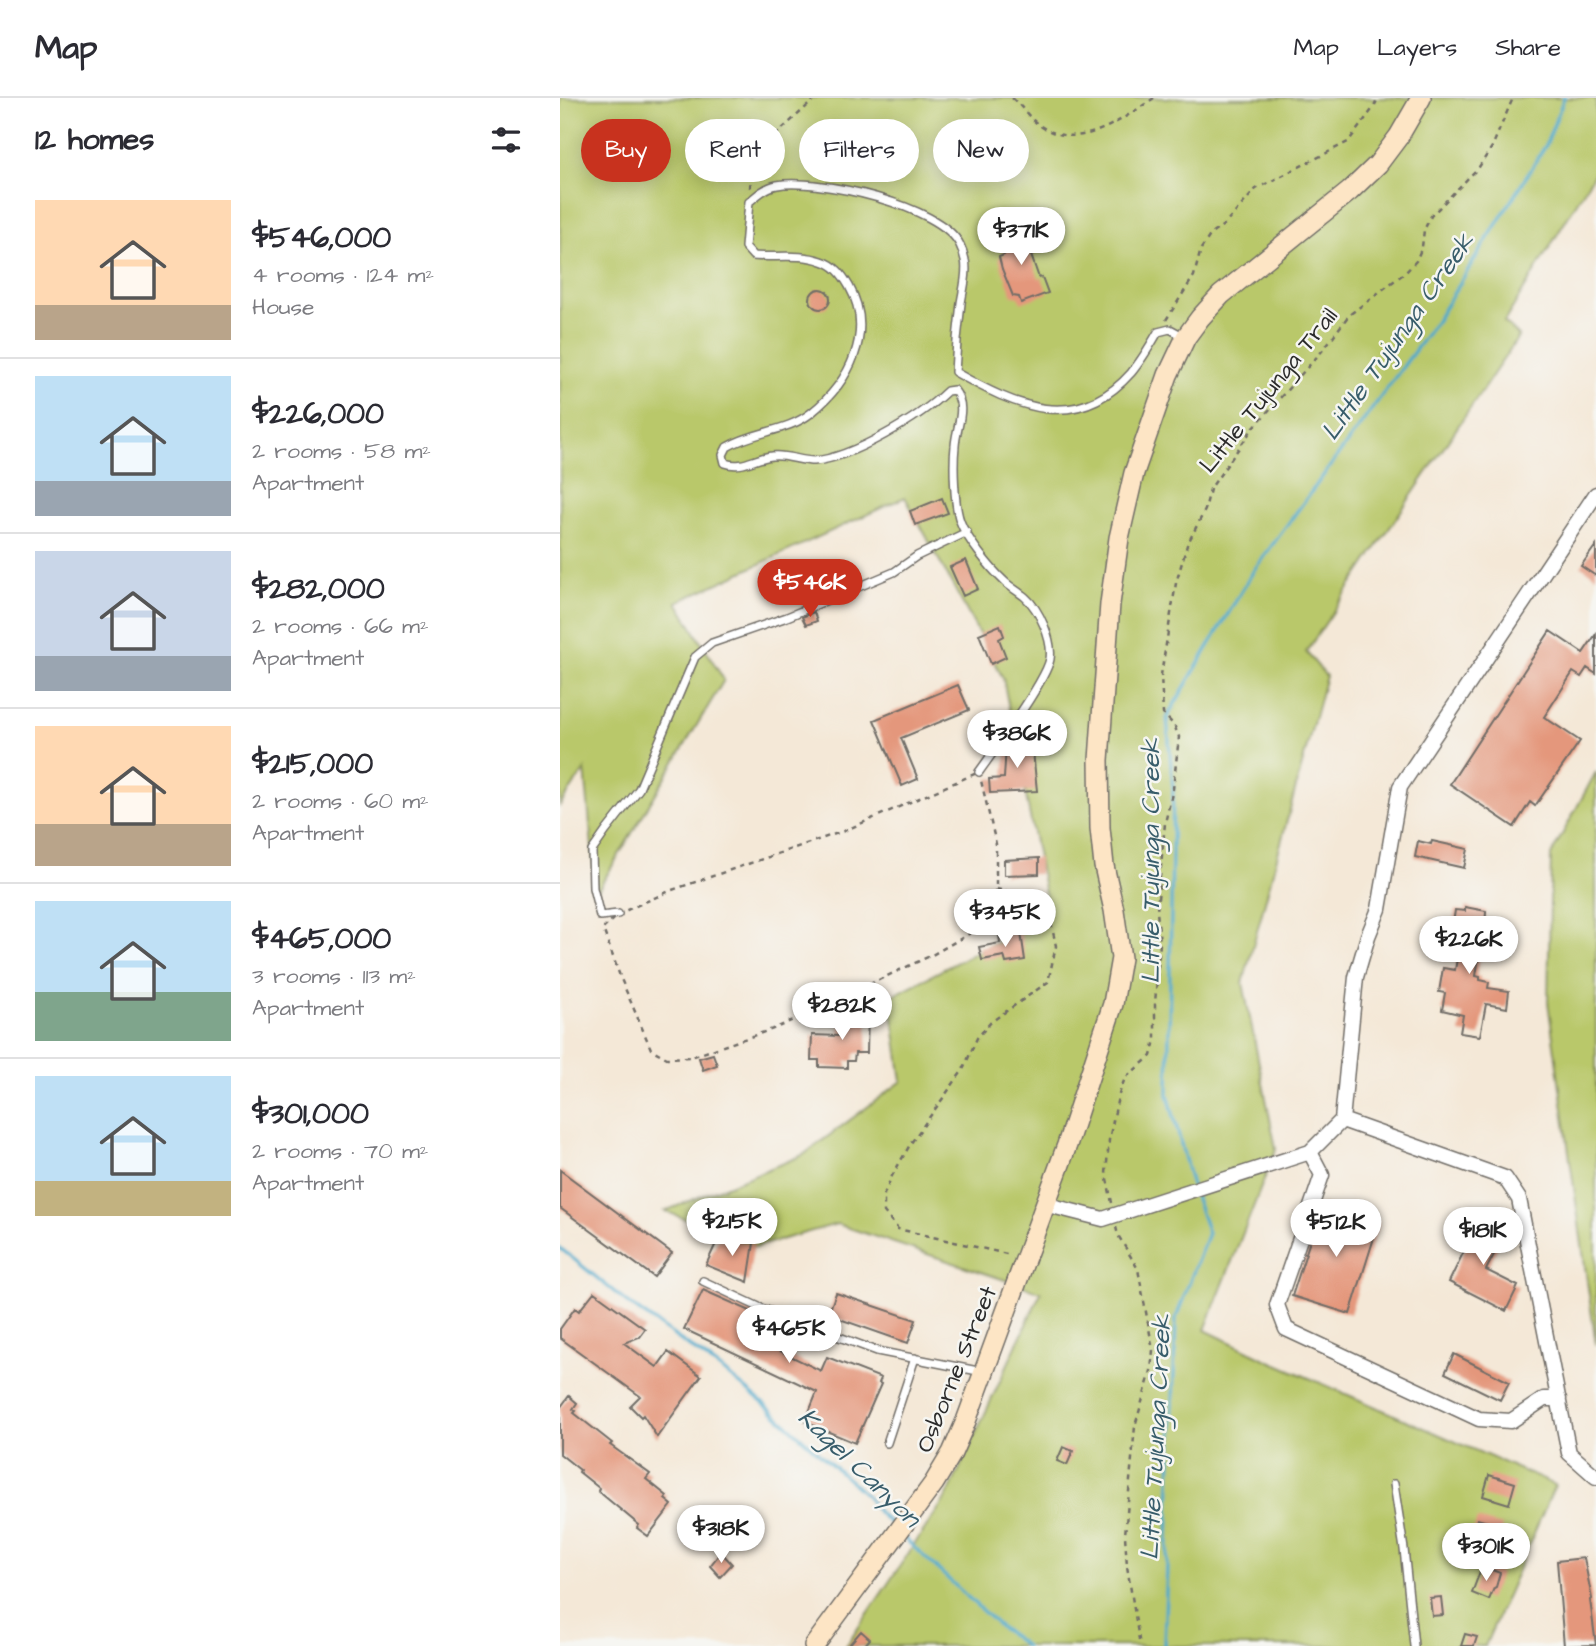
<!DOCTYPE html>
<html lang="en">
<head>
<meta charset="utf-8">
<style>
  :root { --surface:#fff; --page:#f2f2f3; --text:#2b2b33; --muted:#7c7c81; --line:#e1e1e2; --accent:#c8321e }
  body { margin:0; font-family:"Architects Daughter",sans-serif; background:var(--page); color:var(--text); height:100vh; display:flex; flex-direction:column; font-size:26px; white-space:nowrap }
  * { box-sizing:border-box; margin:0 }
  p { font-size:23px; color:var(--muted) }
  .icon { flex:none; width:38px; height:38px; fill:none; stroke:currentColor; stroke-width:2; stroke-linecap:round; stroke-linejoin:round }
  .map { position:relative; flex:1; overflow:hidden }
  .side { display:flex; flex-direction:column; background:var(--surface); width:560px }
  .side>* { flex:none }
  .guide { position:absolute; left:21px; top:21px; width:665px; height:63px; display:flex; gap:14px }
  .price { position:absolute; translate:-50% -60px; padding:0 16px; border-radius:24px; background:#fff; color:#222; font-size:23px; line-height:46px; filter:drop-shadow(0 2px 4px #0008) }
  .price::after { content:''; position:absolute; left:50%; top:42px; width:21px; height:16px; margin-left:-10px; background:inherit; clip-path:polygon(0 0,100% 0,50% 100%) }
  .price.on { background:var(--accent); color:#fff }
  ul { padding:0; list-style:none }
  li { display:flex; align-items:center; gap:21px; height:175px; padding:0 35px }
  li+li { border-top:2px solid var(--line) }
  li span { display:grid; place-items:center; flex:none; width:196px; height:140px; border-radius:0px; color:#555 }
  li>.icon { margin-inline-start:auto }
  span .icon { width:84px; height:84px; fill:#fffc; stroke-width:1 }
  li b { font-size:30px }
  h2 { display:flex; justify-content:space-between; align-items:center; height:84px; padding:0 35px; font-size:30px }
  .tag { padding:0 24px; border-radius:32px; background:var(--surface); box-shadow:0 4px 18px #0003; font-size:24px; line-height:63px }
  .tag.on { background:var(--accent); color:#fff }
  header { display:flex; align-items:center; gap:42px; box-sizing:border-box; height:98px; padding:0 35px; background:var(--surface); border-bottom:2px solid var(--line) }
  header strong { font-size:33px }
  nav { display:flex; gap:38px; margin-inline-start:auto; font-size:24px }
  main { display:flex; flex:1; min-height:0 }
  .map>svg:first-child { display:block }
</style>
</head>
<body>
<header>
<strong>Map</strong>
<nav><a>Map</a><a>Layers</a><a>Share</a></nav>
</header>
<main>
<section class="side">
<h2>12 homes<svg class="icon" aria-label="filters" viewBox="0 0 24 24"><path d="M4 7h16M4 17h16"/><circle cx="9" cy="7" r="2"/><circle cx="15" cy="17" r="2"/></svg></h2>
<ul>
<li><span style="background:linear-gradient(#ffd9b3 75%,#b9a48a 0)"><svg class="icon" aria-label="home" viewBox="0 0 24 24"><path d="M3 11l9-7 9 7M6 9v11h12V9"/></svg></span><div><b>$546,000</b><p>4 rooms · 124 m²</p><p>House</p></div></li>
<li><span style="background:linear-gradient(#bfe0f5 75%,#9aa5b1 0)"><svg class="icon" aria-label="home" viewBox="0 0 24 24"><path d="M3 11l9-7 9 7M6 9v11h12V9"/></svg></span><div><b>$226,000</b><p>2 rooms · 58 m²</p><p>Apartment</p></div></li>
<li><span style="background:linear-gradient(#c9d6e8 75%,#9aa5b1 0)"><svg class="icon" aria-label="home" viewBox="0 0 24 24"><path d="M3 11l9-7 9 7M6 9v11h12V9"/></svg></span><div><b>$282,000</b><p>2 rooms · 66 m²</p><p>Apartment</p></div></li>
<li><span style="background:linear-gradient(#ffd9b3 70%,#b9a48a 0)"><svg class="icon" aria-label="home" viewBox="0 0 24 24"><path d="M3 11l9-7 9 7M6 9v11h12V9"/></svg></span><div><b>$215,000</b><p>2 rooms · 60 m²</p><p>Apartment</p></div></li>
<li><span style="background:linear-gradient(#bfe0f5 65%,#7fa58c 0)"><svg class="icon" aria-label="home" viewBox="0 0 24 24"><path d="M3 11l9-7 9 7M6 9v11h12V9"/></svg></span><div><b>$465,000</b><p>3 rooms · 113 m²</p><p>Apartment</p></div></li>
<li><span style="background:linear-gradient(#bfe0f5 75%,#c2b280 0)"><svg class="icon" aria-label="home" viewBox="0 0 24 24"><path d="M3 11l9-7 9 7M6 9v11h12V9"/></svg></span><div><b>$301,000</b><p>2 rooms · 70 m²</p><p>Apartment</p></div></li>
</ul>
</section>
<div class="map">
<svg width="1036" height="1548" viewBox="0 0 1036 1548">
  <rect width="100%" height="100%" fill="#f6f6f2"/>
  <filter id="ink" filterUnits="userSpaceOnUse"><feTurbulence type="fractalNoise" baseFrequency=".0143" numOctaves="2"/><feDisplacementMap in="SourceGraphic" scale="14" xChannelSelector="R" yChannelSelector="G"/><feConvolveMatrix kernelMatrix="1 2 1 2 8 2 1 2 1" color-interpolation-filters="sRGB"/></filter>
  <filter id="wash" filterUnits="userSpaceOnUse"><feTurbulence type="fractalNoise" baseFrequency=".00686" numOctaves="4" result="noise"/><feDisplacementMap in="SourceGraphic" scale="28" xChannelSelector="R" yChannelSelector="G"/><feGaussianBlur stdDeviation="1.57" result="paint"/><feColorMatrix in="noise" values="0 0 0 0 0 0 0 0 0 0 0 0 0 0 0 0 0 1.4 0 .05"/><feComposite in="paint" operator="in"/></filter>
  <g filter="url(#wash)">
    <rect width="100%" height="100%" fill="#f4e8d7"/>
    <!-- green -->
    <path fill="#b9c86a" stroke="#727a4a" stroke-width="2" d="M0 0H1036V73L944 224 959 238 746 554 766 578 683 885 716 1051 645 1232 701 1259 995 1387 925 1548H286L387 1398 481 1194 277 1126 195 1149 105 1113 243 1057 342 983 330 899 489 816 443 580 345 399 117 504 164 582 36 795 25 671 0 707Z
      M1036 674V1247L988 904 991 757Z"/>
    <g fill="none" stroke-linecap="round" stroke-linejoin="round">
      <!-- stream -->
      <path stroke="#4ca9cb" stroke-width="3.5" d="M632 1088 608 996 613 691 607 619 694 472 875 225 986 47 1004 0
        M0 1150 68 1205 161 1271 203 1305 308 1399 315 1411 333 1428
        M343 1439 441 1530 466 1548
        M604 1548 616 1220 648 1135 634 1095"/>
    </g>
    <g id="blocks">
      <!-- building -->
      <path fill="#e4977b" d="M462 131 467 145 472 144 476 155 471 157 479 180 482 179 488 195 461 205 459 199 453 198 442 171 439 159 444 157 439 140Z
        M250 201a10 10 0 1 1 20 0a10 10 0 1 1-20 0Z
        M382 400 388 415 355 427 350 413Z
        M1036 447V478L1021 468Z
        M406 462 418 491 403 498 390 469Z
        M254 514 257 523 246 527 242 519Z
        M440 527 444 538 439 541 446 559 431 566 419 536Z
        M990 533 1023 555 1036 536V576L1027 570 1021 579 1013 574 984 619 1020 643 975 708 970 704 954 729 890 686Z
        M398 587 409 612 341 640 358 681 342 688 314 622Z
        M472 643 477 693 430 695 429 681 444 680 446 647 448 644Z
        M858 743 871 746 872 743 908 751 904 770 855 759Z
        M479 760V776L444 777V762Z
        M905 809 926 813 925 834 923 833 916 878 920 879V882L929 884 928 890 949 893 947 910 926 906 920 938 900 935 903 917 882 912 885 895 879 894 883 870 895 872 902 833 892 832 895 812 905 813Z
        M461 835 465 862 446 865 444 858 422 862 419 849 440 845 439 837Z
        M281 915 308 916 307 955H295L294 963H287V970L259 969V962H251L252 937 280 938Z
        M153 956 157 967 143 972 139 960Z
        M0 1072 112 1155 94 1179 0 1110Z
        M762 1106 819 1124 790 1216 732 1198Z
        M920 1120 946 1133 926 1172 958 1188 946 1213 889 1184Z
        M158 1141 194 1145 188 1184 146 1167Z
        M143 1192 215 1224 210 1236 217 1239 212 1249 261 1273 267 1259 321 1280 319 1285 321 1286 295 1345 245 1324 257 1294 124 1231Z
        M34 1194 85 1231 79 1239 64 1245 97 1269 108 1254 141 1278 97 1339 83 1317 81 1319 70 1308 80 1298 0 1240V1231L15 1210 19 1213Z
        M276 1195 356 1222 348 1245 268 1217Z
        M894 1256 949 1284 940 1302 885 1275Z
        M9 1298 17 1305 13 1311 16 1313 14 1315 52 1345 50 1347 90 1376 86 1381 107 1398 105 1401 112 1407 88 1438 77 1430 79 1427 38 1393 39 1390 19 1374 20 1372 0 1356V1310Z
        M503 1349 513 1353 507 1367 497 1363Z
        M929 1377 955 1385 949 1406 923 1398Z
        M917 1421 942 1428 939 1441 913 1434Z
        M161 1454 172 1466 160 1479 150 1468Z
        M1024 1460 1032 1501 1030 1502 1036 1547 1004 1548 997 1463Z
        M922 1468 940 1475 936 1489 934 1490 929 1502 912 1495Z
        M881 1499 883 1517 872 1518 870 1500Z
        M301 1533 310 1541 304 1548H288Z
        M905 1536 917 1539 914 1548H901Z"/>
    </g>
  </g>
  <g filter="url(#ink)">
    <use href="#blocks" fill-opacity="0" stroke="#716d67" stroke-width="2"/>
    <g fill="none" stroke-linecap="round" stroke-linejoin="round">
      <!-- service casing -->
      <g stroke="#716d67" stroke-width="10">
        <path id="service" d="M419 674C434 653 486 583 490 561 493 542 479 511 465 499 458 493 450 489 444 483 430 470 406 440 400 423 394 406 393 366 395 348 396 329 408 309 394 292L387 293C360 319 292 360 254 363 240 363 225 356 212 358 194 360 183 371 165 365L163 357 167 349C194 333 227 334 251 315 290 284 315 234 289 188 282 176 275 167 262 163 240 155 215 160 193 158L185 149 189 104C197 97 206 89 217 87 257 80 381 107 400 147 402 151 404 157 405 162 408 174 403 192 401 205 398 228 396 251 395 274 455 308 516 337 571 275 581 263 590 248 598 234L610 231 623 238
          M58 816 40 818 33 790 32 753 46 733 79 691 135 559 152 545 227 519 334 474 357 458 407 434
          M143 1183 201 1210 317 1253 423 1274
          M327 1345 355 1260
          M834 1386 844 1451 854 1548"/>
      </g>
      <!-- minor casing -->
      <g stroke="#716d67" stroke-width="17">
        <path id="minor" d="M782 1022 945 1080 959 1101 1009 1355 1036 1379
          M750 1054 762 1077 717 1207 726 1231 919 1321 951 1323 984 1301H999
          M484 1106 543 1121 750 1054 782 1022 796 879 808 838 819 811 840 689 1036 396"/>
      </g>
      <!-- secondary casing -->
      <g stroke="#716d67" stroke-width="22">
        <path id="secondary" d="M254 1548 374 1385 392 1355 406 1323 507 1047 553 906 561 860 554 812 544 768 540 730 539 662 550 506 559 440 574 375 608 277 626 239 640 220 661 197 790 93 818 66 839 38 861 0"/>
      </g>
      <!-- path -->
      <path stroke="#716d67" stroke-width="2.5" stroke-dasharray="5 5" stroke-linecap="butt" d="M452 0C462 8 469 20 479 27 519 55 561 22 594 0
        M190 90 192 70 209 43 256 0
        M606 222 634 178 641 151 651 136 665 126 696 91 788 44 814 9 818 0
        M419 674 436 746V791L428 817 414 833 372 857 216 930 131 959 107 960 91 951 61 881 43 831 58 816 112 792 284 733Z
        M436 791 465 797 489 815 496 848 488 884 431 924 417 940 403 972 351 1045 332 1078 324 1096V1114L338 1131 451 1157
        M552 1105 546 1076 549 1042 558 999 565 980 591 958 595 942V905L600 845 597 813 599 789 605 725 613 691 619 639 614 627 603 616 601 577 616 485 627 447 645 412 650 391 693 330 763 252 789 217 846 174 856 163 862 149 864 132 871 118 919 69 932 49 953 0
        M556 1129 558 1137 578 1171 593 1252 591 1273 575 1328 565 1437 567 1468 580 1548"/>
      <!-- service -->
      <use href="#service" stroke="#fff" stroke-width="7"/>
      <!-- minor -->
      <use href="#minor" stroke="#fff" stroke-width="14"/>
      <!-- secondary -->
      <use href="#secondary" stroke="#fde5c5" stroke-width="19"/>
    </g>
  </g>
  <g text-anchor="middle" stroke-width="5" stroke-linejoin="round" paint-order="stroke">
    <!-- street labels -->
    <g font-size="24" fill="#2b2b2b" stroke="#f6f6f2">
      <text transform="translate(708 292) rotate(-51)" y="8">Little Tujunga Trail</text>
      <text transform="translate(396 1271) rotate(-68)" y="8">Osborne Street</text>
    </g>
    <!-- water labels -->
    <g font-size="26" font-style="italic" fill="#385d6b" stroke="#f6f6f2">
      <text transform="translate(837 238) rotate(-55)" y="9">Little Tujunga Creek</text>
      <text transform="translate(590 763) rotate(-90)" y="9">Little Tujunga Creek</text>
      <text transform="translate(595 1339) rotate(-87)" y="9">Little Tujunga Creek</text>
      <text transform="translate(300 1369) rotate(44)" y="9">Kagel Canyon</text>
    </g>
  </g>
</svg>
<b class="price" style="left:461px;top:169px">$371K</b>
<b class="price on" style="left:250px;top:521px">$546K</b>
<b class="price" style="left:457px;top:672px">$386K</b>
<b class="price" style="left:445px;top:851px">$345K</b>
<b class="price" style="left:909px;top:878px">$226K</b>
<b class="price" style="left:282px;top:944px">$282K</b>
<b class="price" style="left:172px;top:1160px">$215K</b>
<b class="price" style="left:776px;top:1161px">$512K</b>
<b class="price" style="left:923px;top:1169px">$181K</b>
<b class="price" style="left:229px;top:1267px">$465K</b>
<b class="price" style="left:161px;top:1467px">$318K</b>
<b class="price" style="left:926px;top:1485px">$301K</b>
<div class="guide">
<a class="tag on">Buy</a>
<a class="tag">Rent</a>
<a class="tag">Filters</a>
<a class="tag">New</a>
</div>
</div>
</main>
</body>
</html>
